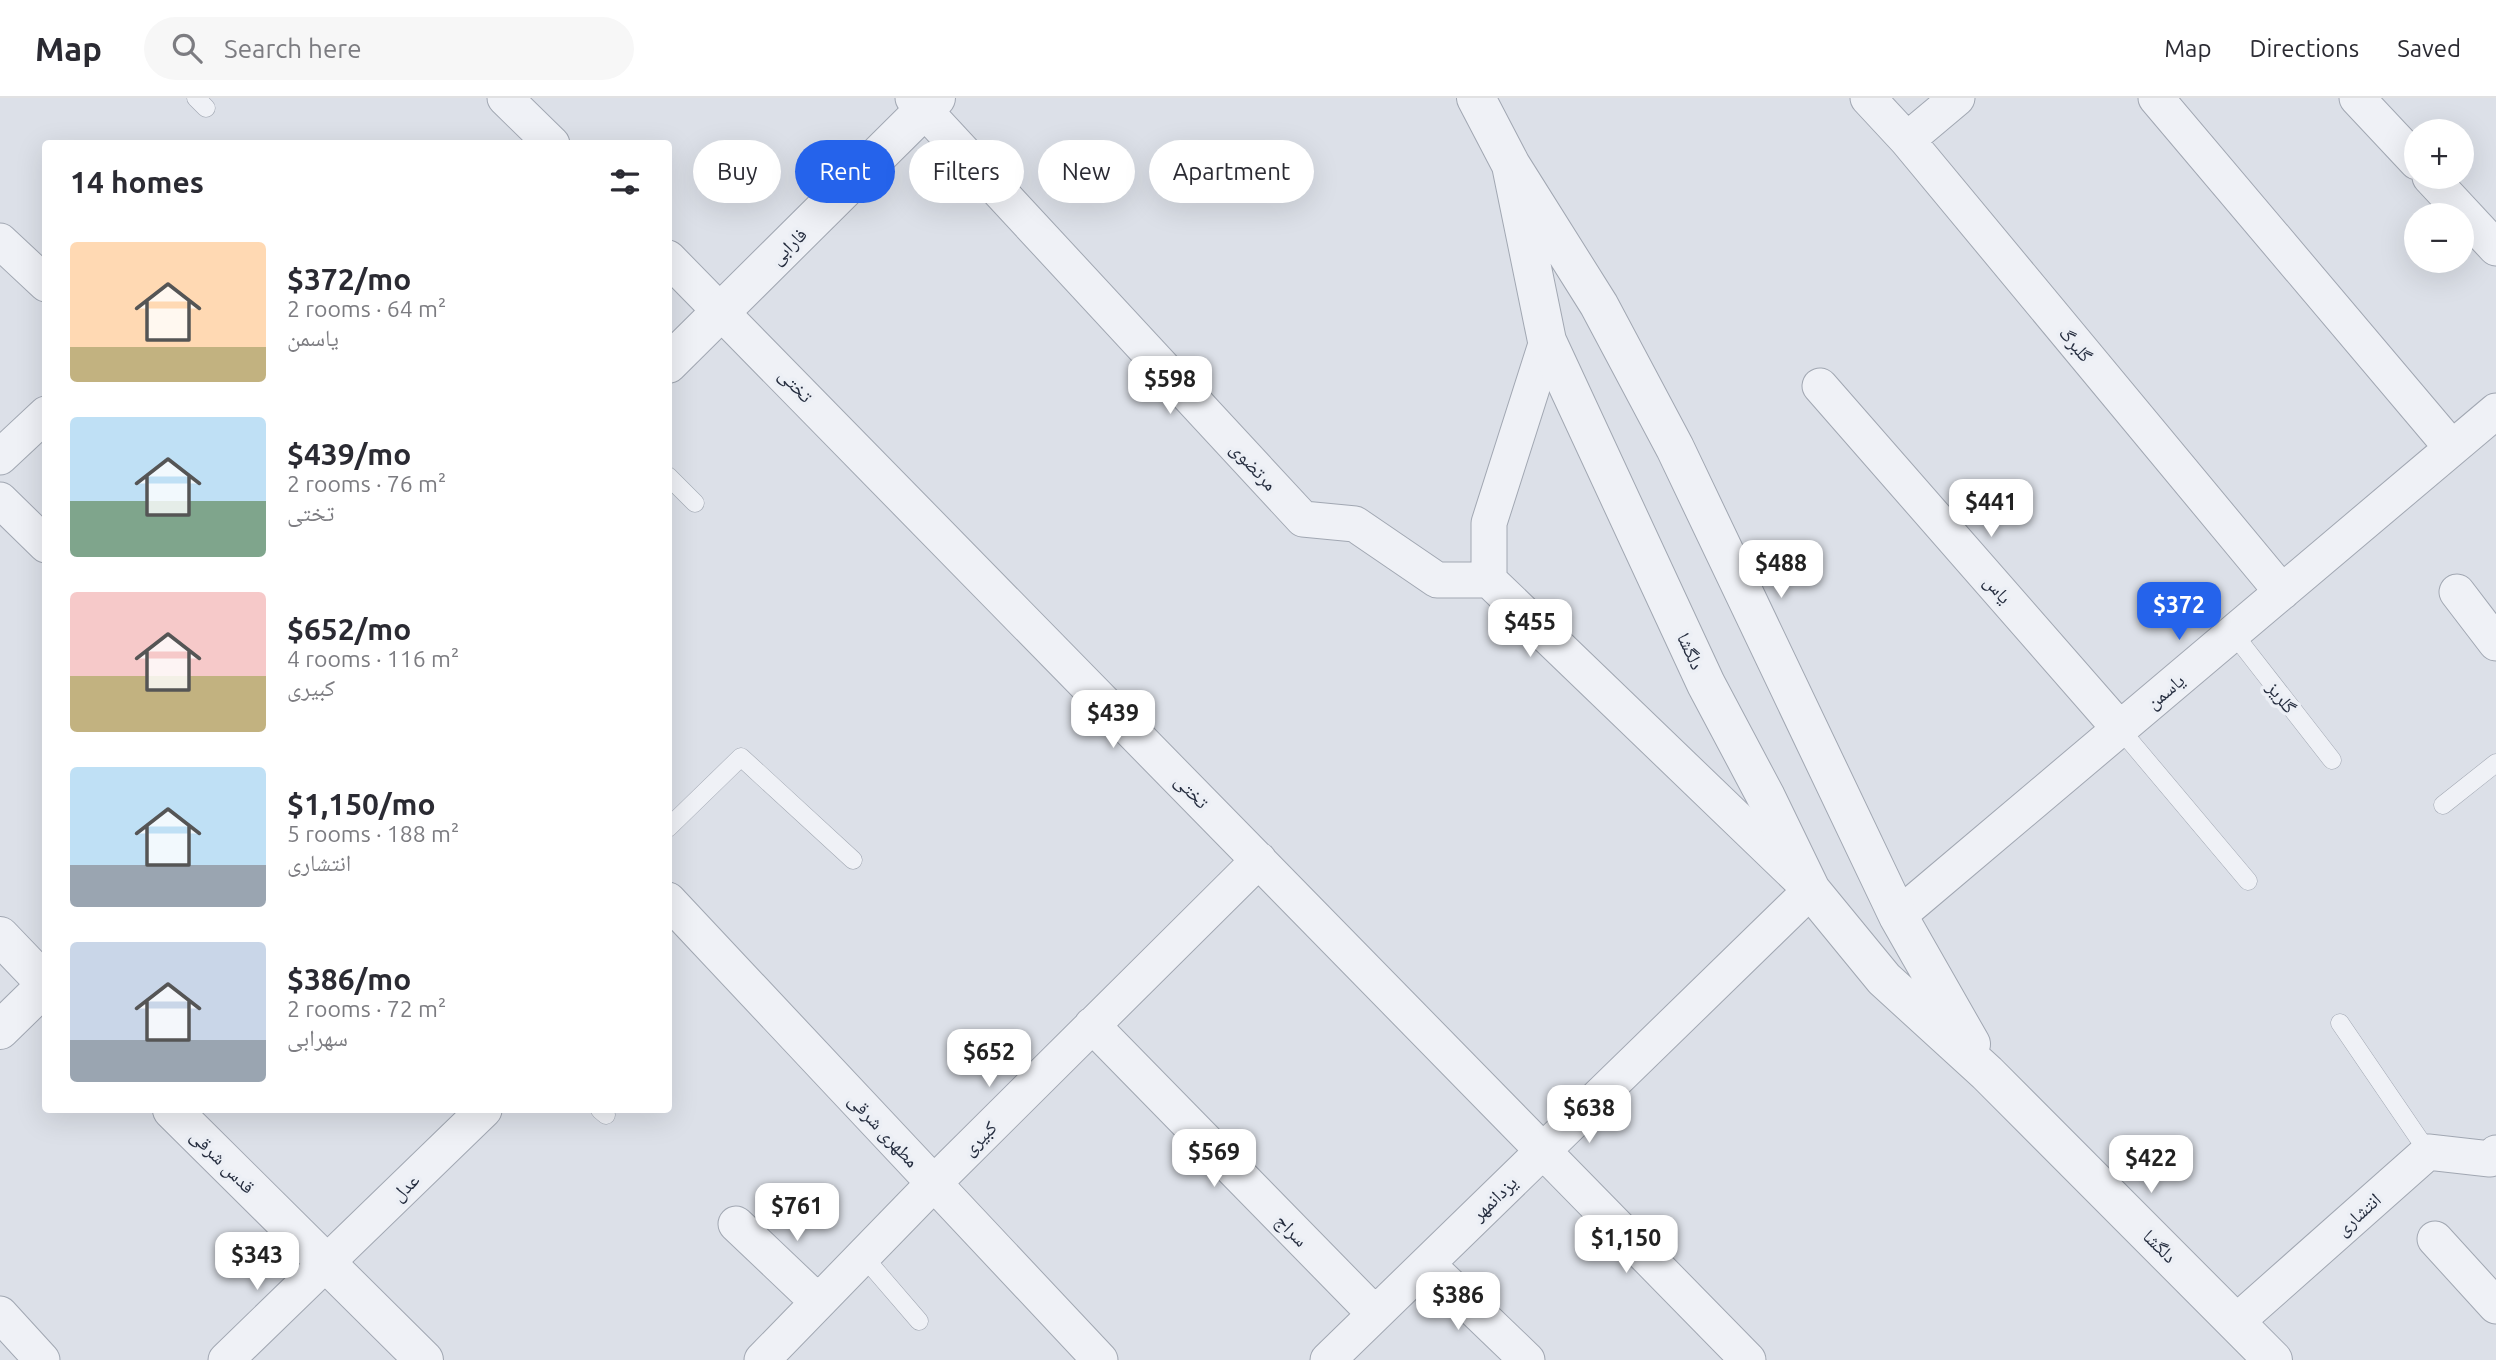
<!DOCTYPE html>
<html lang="en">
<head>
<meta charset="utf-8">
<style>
  :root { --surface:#fff; --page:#f7f7f7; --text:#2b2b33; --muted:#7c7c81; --line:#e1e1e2; --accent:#2563eb }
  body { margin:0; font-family:Ubuntu,"Noto Naskh Arabic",sans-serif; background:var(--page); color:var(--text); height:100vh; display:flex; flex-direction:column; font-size:26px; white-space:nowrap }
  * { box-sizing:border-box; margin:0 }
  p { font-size:23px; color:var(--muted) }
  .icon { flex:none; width:38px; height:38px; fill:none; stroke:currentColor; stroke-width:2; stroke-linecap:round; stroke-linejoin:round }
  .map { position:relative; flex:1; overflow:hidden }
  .details { position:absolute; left:42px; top:42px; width:630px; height:973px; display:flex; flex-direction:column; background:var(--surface); border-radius:7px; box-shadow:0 7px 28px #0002 }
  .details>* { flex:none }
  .top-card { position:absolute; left:693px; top:42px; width:665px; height:63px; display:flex; gap:14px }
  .fabs { position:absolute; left:2404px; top:21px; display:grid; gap:14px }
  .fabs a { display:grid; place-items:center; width:70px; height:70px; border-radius:50%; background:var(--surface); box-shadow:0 7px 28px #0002; font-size:35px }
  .price { position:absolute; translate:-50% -60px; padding:0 16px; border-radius:14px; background:#fff; color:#222; font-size:23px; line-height:46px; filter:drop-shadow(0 2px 4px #0008) }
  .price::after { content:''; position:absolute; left:50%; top:42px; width:21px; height:16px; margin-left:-10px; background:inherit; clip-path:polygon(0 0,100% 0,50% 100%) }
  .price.selected { background:var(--accent); color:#fff }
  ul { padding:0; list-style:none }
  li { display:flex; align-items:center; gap:21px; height:175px; padding:0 28px }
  li span { display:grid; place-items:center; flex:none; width:196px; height:140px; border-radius:7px; color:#555 }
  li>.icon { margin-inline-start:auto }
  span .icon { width:84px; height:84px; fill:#fffc; stroke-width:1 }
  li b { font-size:30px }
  h2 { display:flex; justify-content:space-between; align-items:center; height:84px; padding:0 28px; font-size:30px }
  .pill { padding:0 24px; border-radius:32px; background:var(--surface); box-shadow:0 7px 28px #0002; font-size:24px; line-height:63px }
  .pill.selected { background:var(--accent); color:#fff }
  header { display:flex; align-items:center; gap:42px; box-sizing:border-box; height:98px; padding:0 35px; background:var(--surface); border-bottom:2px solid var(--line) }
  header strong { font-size:33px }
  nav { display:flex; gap:38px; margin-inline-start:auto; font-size:24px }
  .search { width:490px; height:63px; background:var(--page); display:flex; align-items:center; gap:18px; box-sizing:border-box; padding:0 24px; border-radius:38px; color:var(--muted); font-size:26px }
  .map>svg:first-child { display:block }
</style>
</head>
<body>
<header>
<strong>Map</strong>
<div class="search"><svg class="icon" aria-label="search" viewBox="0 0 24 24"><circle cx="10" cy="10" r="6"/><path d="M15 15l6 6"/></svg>Search here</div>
<nav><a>Map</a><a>Directions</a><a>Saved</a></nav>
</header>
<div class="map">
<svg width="2496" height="1262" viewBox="0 0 2496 1262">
  <rect width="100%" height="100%" fill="#dce0e8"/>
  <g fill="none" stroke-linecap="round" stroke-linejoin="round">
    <!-- service casing -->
    <g stroke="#a1a7b2" stroke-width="19">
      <path id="service" d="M196 0 206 10
        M668 378 695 405
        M2233 535 2332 662
        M2120 631 2248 783
        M2443 707 2496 665
        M668 730 741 659 853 762
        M2340 925 2428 1054
        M600 1012 606 1017
        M863 1158 919 1223"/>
    </g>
    <!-- minor casing -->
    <g stroke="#a1a7b2" stroke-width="37">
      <path id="minor" d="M505 0 552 46
        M913 0 1303 421 1355 426 1437 482H1489
        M1868 0 1907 42 2282 494
        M2156 0 2452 350
        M2357 0 2417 64
        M1907 42 1957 0
        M2430 79 2496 150
        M0 143 46 186
        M668 160 1748 1262
        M1820 288 2120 631
        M0 359 46 316
        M0 402 46 447
        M2457 494 2496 545
        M668 802 1100 1262
        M1898 818 2496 313
        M1092 927 1375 1216
        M736 1126 818 1204
        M2435 1141 2496 1208
        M1427 1166 1527 1262
        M0 1216 42 1262
        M2235 1225 2428 1054 2490 1061 2496 1055
        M226 1262 484 1012
        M762 1262 934 1085 1259 762
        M1328 1262 1811 792 1489 482V425L1547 243"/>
    </g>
    <!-- tertiary casing -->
    <g stroke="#a1a7b2" stroke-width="40">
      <path id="tertiary" d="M1476 0 1511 67 1599 207 1675 350 1898 818 1971 946
        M1511 67 1547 243 1706 586 1766 699 1811 792 1884 881 1987 975 2273 1262
        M668 266 936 0
        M0 838 46 886
        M0 932 46 887
        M172 1012 424 1262"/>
    </g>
    <!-- service -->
    <use href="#service" stroke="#eff1f6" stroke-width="18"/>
    <!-- minor -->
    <use href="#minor" stroke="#eff1f6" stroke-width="35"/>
    <!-- tertiary -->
    <use href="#tertiary" stroke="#eff1f6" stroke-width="38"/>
  </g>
  <g text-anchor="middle" stroke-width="7" stroke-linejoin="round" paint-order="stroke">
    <!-- street labels -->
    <g font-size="19" fill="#252d3f" stroke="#eceff5">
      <text transform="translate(788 148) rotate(-45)" y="7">فارابی</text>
      <text transform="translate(2076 246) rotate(50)" y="7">گلبرگ</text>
      <text transform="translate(796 287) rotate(46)" y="7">تختی</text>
      <text transform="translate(1254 368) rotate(47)" y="7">مرتضوی</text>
      <text transform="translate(1998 491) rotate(49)" y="7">یاس</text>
      <text transform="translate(1691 553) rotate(65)" y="7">دلگشا</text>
      <text transform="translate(2165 593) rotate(-40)" y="7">یاسمن</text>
      <text transform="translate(2282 599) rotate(52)" y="7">گلریز</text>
      <text transform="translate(1192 693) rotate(46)" y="7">تختی</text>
      <text transform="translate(884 1032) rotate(47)" y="7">مطهری شرقی</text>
      <text transform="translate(979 1040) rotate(-45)" y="7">کبیری</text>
      <text transform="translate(223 1063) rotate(45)" y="7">قدس شرقی</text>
      <text transform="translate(405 1089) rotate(-44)" y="7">عدل</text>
      <text transform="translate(1494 1100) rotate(-44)" y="7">یزدانمهر</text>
      <text transform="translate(2358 1116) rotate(-42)" y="7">انتشاری</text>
      <text transform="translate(1292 1132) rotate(46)" y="7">سراج</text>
      <text transform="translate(2160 1148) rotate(45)" y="7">دلگشا</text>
    </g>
  </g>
</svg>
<div class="fabs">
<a>+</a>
<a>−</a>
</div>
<b class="price" style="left:1170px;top:318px">$598</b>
<b class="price" style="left:1991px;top:441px">$441</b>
<b class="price" style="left:1781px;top:502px">$488</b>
<b class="price selected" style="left:2179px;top:544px">$372</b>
<b class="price" style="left:1530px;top:561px">$455</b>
<b class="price" style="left:1113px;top:652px">$439</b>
<b class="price" style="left:989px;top:991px">$652</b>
<b class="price" style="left:1589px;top:1047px">$638</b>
<b class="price" style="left:1214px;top:1091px">$569</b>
<b class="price" style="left:2151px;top:1097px">$422</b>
<b class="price" style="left:797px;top:1145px">$761</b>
<b class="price" style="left:1626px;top:1177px">$1,150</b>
<b class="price" style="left:257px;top:1194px">$343</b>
<b class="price" style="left:1458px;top:1234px">$386</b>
<div class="top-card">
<a class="pill">Buy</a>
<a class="pill selected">Rent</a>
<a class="pill">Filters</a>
<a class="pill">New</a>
<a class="pill">Apartment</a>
</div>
<section class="details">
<h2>14 homes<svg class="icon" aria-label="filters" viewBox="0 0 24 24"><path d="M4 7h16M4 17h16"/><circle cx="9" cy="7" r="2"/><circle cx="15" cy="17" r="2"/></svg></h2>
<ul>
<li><span style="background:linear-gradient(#ffd9b3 75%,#c2b280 0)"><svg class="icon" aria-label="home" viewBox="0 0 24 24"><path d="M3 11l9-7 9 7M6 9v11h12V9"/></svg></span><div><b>$372/mo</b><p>2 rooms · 64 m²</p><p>یاسمن</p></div></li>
<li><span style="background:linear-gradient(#bfe0f5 60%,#7fa58c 0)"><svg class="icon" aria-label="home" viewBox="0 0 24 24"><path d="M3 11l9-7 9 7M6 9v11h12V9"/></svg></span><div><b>$439/mo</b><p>2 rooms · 76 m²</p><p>تختی</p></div></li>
<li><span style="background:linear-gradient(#f6c9c9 60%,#c2b280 0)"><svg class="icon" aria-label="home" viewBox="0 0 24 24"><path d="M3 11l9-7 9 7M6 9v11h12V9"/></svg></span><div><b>$652/mo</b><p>4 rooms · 116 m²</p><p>کبیری</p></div></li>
<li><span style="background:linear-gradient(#bfe0f5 70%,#9aa5b1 0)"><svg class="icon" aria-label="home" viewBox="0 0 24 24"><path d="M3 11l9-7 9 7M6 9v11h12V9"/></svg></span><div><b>$1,150/mo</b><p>5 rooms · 188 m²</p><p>انتشاری</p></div></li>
<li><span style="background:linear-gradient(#c9d6e8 70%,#9aa5b1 0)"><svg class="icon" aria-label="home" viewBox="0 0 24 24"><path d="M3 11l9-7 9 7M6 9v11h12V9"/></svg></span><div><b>$386/mo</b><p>2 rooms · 72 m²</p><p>سهرابی</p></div></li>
</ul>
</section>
</div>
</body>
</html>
